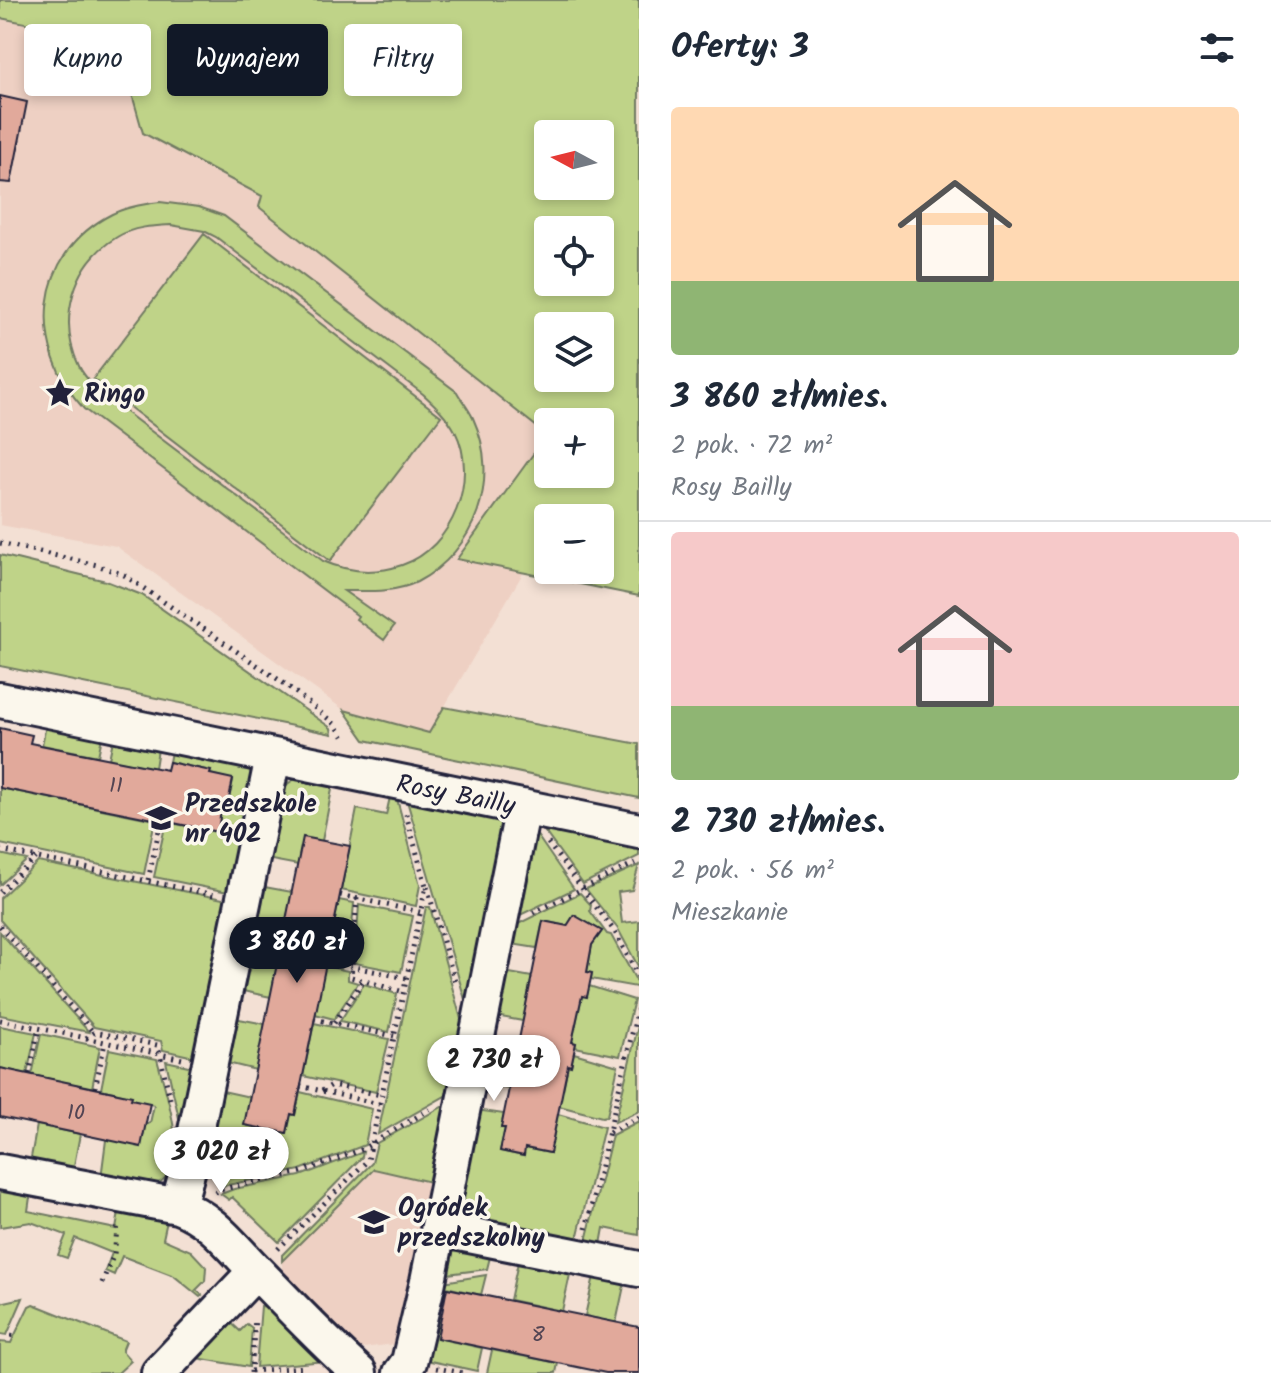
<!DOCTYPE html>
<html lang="pl">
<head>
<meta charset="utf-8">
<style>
  :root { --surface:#fff; --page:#f6f6f7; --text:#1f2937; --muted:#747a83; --line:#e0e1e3; --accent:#111827 }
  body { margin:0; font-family:Kalam,sans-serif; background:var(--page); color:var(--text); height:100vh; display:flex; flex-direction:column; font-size:30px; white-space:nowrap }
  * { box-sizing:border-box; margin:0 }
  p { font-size:26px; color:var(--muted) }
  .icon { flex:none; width:44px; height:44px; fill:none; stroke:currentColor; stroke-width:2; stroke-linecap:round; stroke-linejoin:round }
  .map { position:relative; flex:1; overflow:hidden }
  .sheet { display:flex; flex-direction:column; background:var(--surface); width:632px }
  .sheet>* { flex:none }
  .banner { position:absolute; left:24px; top:24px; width:494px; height:72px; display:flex; gap:16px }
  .needle { width:52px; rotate:277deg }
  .tools { position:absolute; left:534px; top:120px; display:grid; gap:16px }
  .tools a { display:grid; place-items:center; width:80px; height:80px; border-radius:8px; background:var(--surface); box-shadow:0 4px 12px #0003; font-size:40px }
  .price { position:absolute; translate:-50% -68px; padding:0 18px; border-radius:28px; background:#fff; color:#222; font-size:26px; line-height:52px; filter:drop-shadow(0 2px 4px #0008) }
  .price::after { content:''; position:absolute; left:50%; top:48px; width:24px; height:18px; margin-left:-12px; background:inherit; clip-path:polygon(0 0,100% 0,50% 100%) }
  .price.selected { background:var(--accent); color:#fff }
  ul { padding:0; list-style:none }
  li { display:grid; align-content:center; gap:16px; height:424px; padding:0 32px }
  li+li { border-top:2px solid var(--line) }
  li span { display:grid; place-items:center; height:248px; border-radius:8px; color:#555 }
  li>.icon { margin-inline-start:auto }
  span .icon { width:144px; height:144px; fill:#fffc; stroke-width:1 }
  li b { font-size:34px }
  h2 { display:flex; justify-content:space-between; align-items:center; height:96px; padding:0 32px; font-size:34px }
  .tag { padding:0 28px; border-radius:8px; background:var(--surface); box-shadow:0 4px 12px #0003; font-size:28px; line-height:72px }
  .tag.selected { background:var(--accent); color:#fff }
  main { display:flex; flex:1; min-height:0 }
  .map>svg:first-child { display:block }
</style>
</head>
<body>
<main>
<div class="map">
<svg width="639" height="1373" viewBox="0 0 639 1373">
  <rect width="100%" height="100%" fill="#f3e0d4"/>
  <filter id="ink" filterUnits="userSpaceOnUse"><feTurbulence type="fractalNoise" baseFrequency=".0125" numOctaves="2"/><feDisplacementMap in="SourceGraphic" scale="16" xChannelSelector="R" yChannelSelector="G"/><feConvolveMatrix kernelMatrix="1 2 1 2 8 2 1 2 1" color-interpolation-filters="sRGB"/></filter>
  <g filter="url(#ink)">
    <!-- built -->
    <path fill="#eed0c3" d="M0 18 117 41 143 133 262 197 259 207 547 435 457 558 523 573 429 733 344 710 116 546 0 525Z
      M374 1169 435 1183 401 1343 356 1349 282 1275V1261Z"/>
    <!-- green -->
    <path fill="#bfd388" stroke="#707a62" stroke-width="2" fill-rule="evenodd" d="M0 0H639V596L457 559 547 435 259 207 262 196 143 133 117 41 0 18ZM548 134H600V186H548ZM548 230H600V282H548ZM600 326V378H548V326ZM548 422H600V474H548ZM548 518H600V570H548Z
      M160 202 199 207 224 216 457 392C462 401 469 409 473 418 501 479 476 551 417 582 394 593 368 591 344 591L394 626 384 640 356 619 358 616 84 409C28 348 33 254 112 214 126 207 144 204 160 202ZM171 225 204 231 216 237 423 394C435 405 447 416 455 431 479 478 453 548 402 565 376 574 348 572 323 561L98 391C91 383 83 375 79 366 57 320 73 263 117 237 133 227 152 226 171 225Z
      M204 234 441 416 330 561 93 379Z
      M0 555 106 581 142 595 331 728 332 734 0 666Z
      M444 707 639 744V798L365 740 344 710 429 733Z
      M47 720 102 737 98 756 42 745Z
      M113 740 158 749 155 768 109 759Z
      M172 746 246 765 253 776 228 892 154 877 166 822 217 832 220 802 228 803 233 780 210 774V771L169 762Z
      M311 775 334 779 322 841 298 865 266 859 279 790 296 778Z
      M0 788 155 820 144 874 0 844Z
      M405 794 503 820 470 1004 466 1003Z
      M390 797 397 799 420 885 416 906 341 890 357 809 386 815Z
      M546 826 639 841V856L583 884 545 832Z
      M534 831 574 889 512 919Z
      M0 854 27 860 0 885Z
      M38 862 228 900 194 1057 163 1050 161 1041 94 1027 0 920V898Z
      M639 865 632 890 618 892 622 923 639 921V968L618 929 586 889Z
      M259 886 292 892 283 937 251 929Z
      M580 893 591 905 590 911 607 934 611 935 638 984 636 987 591 979 592 973 587 972 592 945 602 931 574 915 567 926 543 921 537 948 511 944 510 928Z
      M339 900 354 903 349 961 327 957Z
      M359 905 413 916 401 972 355 963Z
      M426 907H430L464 1030 452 1092 378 1134Z
      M0 932 89 1032 0 1015Z
      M245 959 277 966 271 997 238 990Z
      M325 966 348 971V980L358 983 334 1019 315 1014Z
      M504 972 532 977 523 1021 495 1016Z
      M364 984 397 994 389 1032 340 1021Z
      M589 986 634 1000 620 1056 575 1047 576 1043 572 1042 582 996H587Z
      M234 1018 265 1024 256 1070 223 1062Z
      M639 1022V1111L615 1122Z
      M314 1023 389 1039 376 1092 303 1076Z
      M0 1026 36 1033 27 1074 0 1068Z
      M41 1034 100 1047 92 1088 32 1075Z
      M490 1045 517 1050 509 1089 484 1084Z
      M109 1049 157 1059C165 1091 196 1172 152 1186L101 1178 106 1140 150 1123 154 1105 131 1099V1096L101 1089Z
      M574 1053 618 1066 607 1116 602 1117 559 1106 568 1065 571 1066Z
      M166 1061 193 1067 181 1127Z
      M218 1090 250 1097 245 1125 286 1133 291 1114 295 1115 300 1092 372 1109 365 1145 300 1170 223 1186 230 1158 202 1151Z
      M451 1102 435 1183 374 1169 282 1261V1255L372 1163 377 1143Z
      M476 1110 504 1114 501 1127 505 1128 500 1151 523 1156 525 1148 550 1153 558 1114 604 1127 577 1239 569 1244 456 1222Z
      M639 1121V1235L604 1228 600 1250 591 1248 586 1241 612 1135Z
      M37 1125 80 1134 73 1171 30 1163Z
      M363 1152 362 1157 279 1242 232 1197 229 1200 221 1194 234 1189 300 1176Z
      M0 1183 31 1190 28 1211 116 1229 120 1207 168 1216 163 1239 191 1251 206 1267 205 1281 196 1290 202 1295 200 1297 174 1276 122 1256 114 1275 105 1271 112 1253 75 1238 67 1258 58 1255 66 1235 31 1222 0 1227Z
      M445 1247 491 1253 487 1269 439 1275Z
      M518 1262 571 1270 562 1311 510 1300Z
      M486 1275 481 1295 437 1285V1283Z
      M594 1276 625 1281 616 1323 585 1316Z
      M23 1298 7 1335 0 1334V1303Z
      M33 1304 126 1341 122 1351 131 1361 118 1373H0V1342L11 1343 29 1306Z
      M261 1306 269 1307 327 1361 256 1367Z
      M431 1313 441 1315 437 1338 482 1348 477 1371 421 1359Z
      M227 1319 240 1331 247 1324 252 1328 249 1367 191 1357Z
      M492 1350 558 1363 556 1373H487Z"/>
    <!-- building -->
    <path fill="#e1a99b" stroke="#22223b" stroke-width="2" d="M0 96 27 102 11 183 0 182Z
      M0 728 32 735 30 743 167 770 169 762 211 771 210 774 233 779 228 803 222 802 218 832 0 788Z
      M303 837 350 846 295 1115 291 1114 287 1133 244 1125Z
      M574 915 602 931 592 945 587 972 592 973 587 997 582 996 572 1042 576 1043 571 1066 568 1065 550 1153 525 1148 524 1156 500 1151 505 1128H501L543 921 567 926Z
      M0 1068 132 1096 131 1099 150 1103 141 1147 0 1117Z
      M447 1288 639 1327V1373H606L437 1338Z"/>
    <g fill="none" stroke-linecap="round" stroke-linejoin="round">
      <!-- street casing -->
      <g stroke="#22223b" stroke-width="40">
        <path id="street" d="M0 700 639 831
          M0 1172 178 1206C213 1219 232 1247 258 1273 291 1307 324 1342 359 1373
          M178 1206 189 1165 273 757
          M439 1229 639 1269
          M159 1373 256 1271
          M401 1373 409 1362 428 1281 523 807"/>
      </g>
      <!-- path -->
      <path stroke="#22223b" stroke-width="5" stroke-dasharray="2 6" stroke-linecap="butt" d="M0 543 97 565 124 575 285 684 336 725 346 741
        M548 843 615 932 639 978
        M0 850 214 895
        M148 880 161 821
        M427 887 456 985
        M0 892 36 858
        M340 895 420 912
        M357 898 351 977 404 992
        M533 913 635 863
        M0 926 94 1033
        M326 961 406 978
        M314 1019 394 1036
        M0 1020 86 1038 95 1032 157 1045 160 1054 182 1059
        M334 1023 363 981
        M86 1038 160 1054 170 1099
        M29 1074 39 1028
        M300 1086 379 1104
        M95 1088 105 1043
        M322 1091 332 1085 381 1095
        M609 1132 639 1117
        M215 1193 218 1190 301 1172 361 1150 430 1109
        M586 1229 639 1004
        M278 1249 368 1160 426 886 406 814
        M102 1283 114 1254 118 1223
        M11 1335 15 1337
        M436 1368 463 1373
        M251 1371 306 1367
        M251 1373 255 1318"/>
      <!-- street -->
      <use href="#street" stroke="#fbf7ec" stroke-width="34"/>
    </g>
  </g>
  <!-- icons -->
  <defs>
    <g id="sight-bare" transform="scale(2.4)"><path d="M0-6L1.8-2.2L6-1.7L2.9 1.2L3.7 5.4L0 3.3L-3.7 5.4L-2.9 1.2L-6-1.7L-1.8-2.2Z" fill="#22223b" stroke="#fbf7ec" stroke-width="2.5" paint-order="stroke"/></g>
    <g id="school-bare" transform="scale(2.4)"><path d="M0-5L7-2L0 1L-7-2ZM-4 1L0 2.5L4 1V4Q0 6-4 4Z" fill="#22223b" stroke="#fbf7ec" stroke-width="2.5" paint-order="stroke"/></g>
  </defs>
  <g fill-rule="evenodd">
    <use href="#sight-bare" x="60" y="393"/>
    <use href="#school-bare" x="161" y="818"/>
    <use href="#school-bare" x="374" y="1222"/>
  </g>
  <g text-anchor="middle" stroke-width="7" stroke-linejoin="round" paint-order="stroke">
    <!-- number labels -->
    <g font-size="22" fill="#524453">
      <text x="116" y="792">11</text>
      <text x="76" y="1119">10</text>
      <text x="538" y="1341">8</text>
    </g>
    <!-- poi labels -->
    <g font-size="26" font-weight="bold" fill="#22223b" stroke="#fbf7ec" text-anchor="start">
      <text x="84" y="402">Ringo</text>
      <text x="185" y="812">Przedszkole<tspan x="185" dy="30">nr 402</tspan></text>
      <text x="398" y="1216">Ogródek<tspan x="398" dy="30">przedszkolny</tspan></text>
    </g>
    <!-- street labels -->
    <g font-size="26" fill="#22223b" stroke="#fbf7ec">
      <text transform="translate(456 794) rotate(11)" y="9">Rosy Bailly</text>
    </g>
  </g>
</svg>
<div class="tools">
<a><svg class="needle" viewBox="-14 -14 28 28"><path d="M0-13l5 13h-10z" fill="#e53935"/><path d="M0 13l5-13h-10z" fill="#747a83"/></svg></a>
<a><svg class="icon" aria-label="locate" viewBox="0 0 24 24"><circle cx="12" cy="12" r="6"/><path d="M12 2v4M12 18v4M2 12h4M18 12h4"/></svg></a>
<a><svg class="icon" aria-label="layers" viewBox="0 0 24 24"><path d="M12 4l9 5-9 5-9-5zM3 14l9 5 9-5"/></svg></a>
<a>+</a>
<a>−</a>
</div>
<b class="price selected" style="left:297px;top:985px">3 860 zł</b>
<b class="price" style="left:494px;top:1103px">2 730 zł</b>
<b class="price" style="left:221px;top:1195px">3 020 zł</b>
<div class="banner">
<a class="tag">Kupno</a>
<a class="tag selected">Wynajem</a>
<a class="tag">Filtry</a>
</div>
</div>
<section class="sheet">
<h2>Oferty: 3<svg class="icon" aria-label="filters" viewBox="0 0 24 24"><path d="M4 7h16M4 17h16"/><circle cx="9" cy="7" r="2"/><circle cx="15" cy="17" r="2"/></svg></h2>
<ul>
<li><span style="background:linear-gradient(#ffd9b3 70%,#8fb573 0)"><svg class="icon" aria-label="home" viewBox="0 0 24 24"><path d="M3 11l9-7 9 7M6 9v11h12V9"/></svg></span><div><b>3 860 zł/mies.</b><p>2 pok. · 72 m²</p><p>Rosy Bailly</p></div></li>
<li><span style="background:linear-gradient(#f6c9c9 70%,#8fb573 0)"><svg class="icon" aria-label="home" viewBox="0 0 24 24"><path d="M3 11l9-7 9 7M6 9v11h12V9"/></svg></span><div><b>2 730 zł/mies.</b><p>2 pok. · 56 m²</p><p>Mieszkanie</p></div></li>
</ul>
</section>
</main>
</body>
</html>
